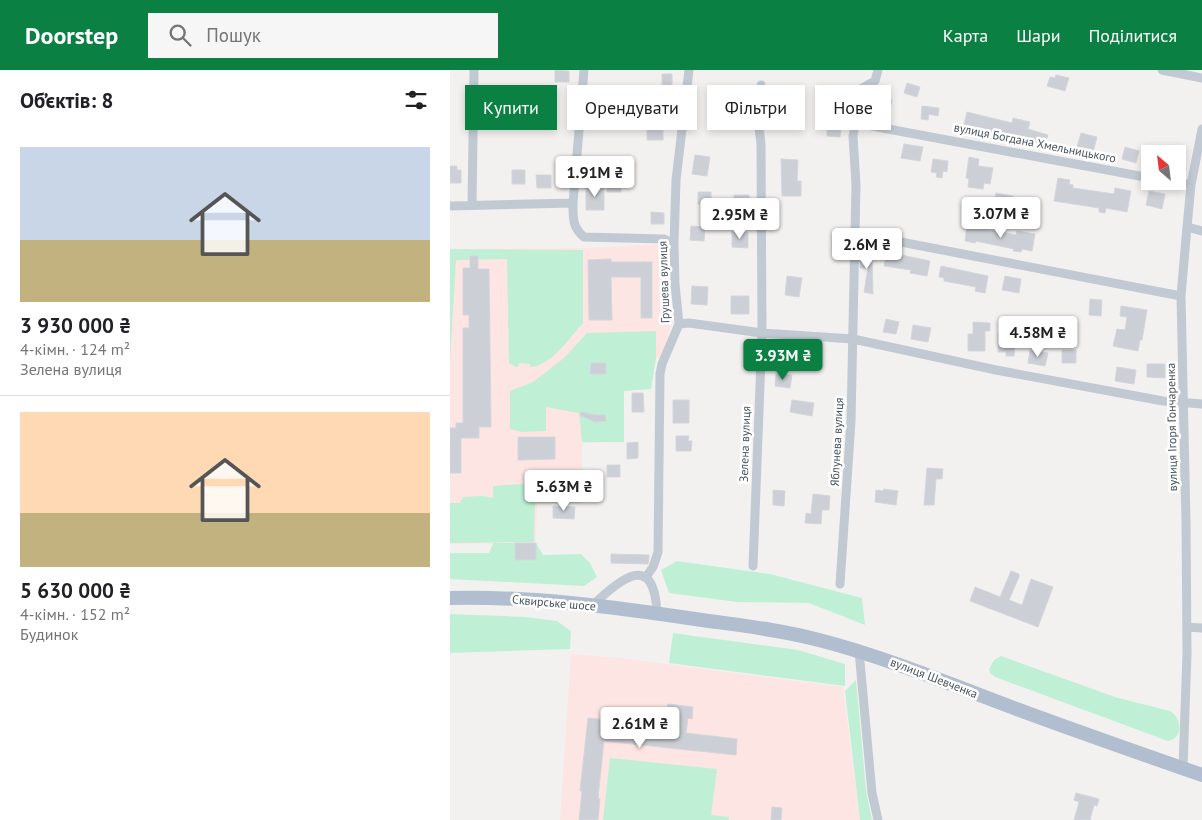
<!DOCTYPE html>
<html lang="uk">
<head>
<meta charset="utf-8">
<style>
  :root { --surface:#fff; --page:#f6f6f6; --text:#202124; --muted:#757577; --line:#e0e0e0; --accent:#0b8043 }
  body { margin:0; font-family:"PT Sans",sans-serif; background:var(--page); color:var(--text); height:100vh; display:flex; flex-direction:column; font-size:19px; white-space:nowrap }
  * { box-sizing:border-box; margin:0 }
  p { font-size:16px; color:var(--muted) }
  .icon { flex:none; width:28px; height:28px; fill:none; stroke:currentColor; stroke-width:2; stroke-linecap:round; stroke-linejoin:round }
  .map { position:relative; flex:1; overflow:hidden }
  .drawer { display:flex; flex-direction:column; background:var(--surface); width:450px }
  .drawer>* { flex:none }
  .top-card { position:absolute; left:15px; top:15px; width:475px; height:45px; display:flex; gap:10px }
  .needle { width:32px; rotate:332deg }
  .controls { position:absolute; left:691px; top:75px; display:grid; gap:10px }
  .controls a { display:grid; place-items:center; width:45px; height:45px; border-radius:0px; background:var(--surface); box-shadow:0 2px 8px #0003; font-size:25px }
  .price { position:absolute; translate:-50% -42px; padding:0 11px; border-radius:5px; background:#fff; color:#222; font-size:16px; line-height:32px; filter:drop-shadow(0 1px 2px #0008) }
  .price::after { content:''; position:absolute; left:50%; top:30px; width:15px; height:11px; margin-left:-8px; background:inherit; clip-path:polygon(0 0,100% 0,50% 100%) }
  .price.active { background:var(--accent); color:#fff }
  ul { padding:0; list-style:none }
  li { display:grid; align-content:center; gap:10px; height:265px; padding:0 20px }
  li+li { border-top:1px solid var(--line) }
  li span { display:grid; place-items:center; height:155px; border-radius:0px; color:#555 }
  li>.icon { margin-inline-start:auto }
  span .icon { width:90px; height:90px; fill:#fffc; stroke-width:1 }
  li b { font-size:21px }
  h2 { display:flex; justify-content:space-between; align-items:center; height:60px; padding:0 20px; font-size:21px }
  .pill { padding:0 18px; border-radius:0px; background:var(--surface); box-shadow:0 2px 8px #0003; font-size:18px; line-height:45px }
  .pill.active { background:var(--accent); color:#fff }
  header { display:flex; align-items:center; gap:30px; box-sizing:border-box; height:70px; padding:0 25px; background:var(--accent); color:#fff }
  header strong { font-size:24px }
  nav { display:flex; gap:28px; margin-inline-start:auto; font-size:18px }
  .search { width:350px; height:45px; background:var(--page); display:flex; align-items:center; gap:12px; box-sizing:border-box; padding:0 18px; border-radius:0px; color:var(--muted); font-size:19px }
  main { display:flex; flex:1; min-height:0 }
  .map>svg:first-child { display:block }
</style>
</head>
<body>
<header>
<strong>Doorstep</strong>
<div class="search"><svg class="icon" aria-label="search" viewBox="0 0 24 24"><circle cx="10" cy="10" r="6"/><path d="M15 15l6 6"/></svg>Пошук</div>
<nav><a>Карта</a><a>Шари</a><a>Поділитися</a></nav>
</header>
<main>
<section class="drawer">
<h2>Об’єктів: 8<svg class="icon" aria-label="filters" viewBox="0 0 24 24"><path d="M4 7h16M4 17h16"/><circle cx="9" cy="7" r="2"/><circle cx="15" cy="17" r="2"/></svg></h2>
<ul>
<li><span style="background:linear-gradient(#c9d6e8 60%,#c2b280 0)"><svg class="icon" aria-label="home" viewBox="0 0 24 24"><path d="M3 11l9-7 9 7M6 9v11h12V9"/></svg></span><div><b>3 930 000 ₴</b><p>4-кімн. · 124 m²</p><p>Зелена вулиця</p></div></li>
<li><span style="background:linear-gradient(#ffd9b3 65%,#c2b280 0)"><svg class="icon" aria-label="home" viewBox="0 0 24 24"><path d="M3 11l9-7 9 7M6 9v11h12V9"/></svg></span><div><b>5 630 000 ₴</b><p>4-кімн. · 152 m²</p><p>Будинок</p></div></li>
</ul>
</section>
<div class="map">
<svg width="752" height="750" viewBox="0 0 752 750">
  <rect width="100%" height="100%" fill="#f3f1f0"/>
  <!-- medical -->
  <path fill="#fce5e2" d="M218 174 220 258 212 289 206 288 201 319 174 321V372L132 373V434H87L86 473 0 474V179L136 178Z
    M121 584 169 588 393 617 410 750H110Z"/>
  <!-- green -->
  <path fill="#bff0d5" d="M0 179 133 180V253C119 268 102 296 80 297V294L69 293 68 297H66L59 293 57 189 6 190 0 290Z
    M206 261V288L201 319 174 321V372H132L129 343 96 337V361L71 362 60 359V321L83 312 114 288 137 263Z
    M130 410V433H85L84 472 0 473V433H10L13 427 33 426 43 428V416Z
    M43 473H86L93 485 131 484 140 493 147 507 134 516 0 509V483H39Z
    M227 491 320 504 412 528 415 555 359 533 287 532 219 523 211 500Z
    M0 544 76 547 107 551 121 561 120 579 0 583Z
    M223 563 348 580 395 594V616L219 593Z
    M551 586 665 627 720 641C732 648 734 668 718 671L545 607 540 603 539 599 544 590Z
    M406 610 416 720 422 750H410L395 621Z
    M160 688 267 699 261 745 279 747V750H153Z"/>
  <!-- building -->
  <path fill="#cccfd6" stroke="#d4d6dc" d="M105 0 119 1V12H105Z
    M212 4H222V16H212Z
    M606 5 619 8 615 21 597 16 600 7 605 8Z
    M457 13 470 17 467 27 454 23Z
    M321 17H334L333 29H321Z
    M421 25 442 30 439 42 418 37Z
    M472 36 489 38 488 46 479 44 478 50 471 49Z
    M517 42 562 53 563 48 580 52 578 59 598 65 595 74 528 59 527 62 513 58Z
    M381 44H387V59H391L390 67 377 66V59H381Z
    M197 56H213V70H197Z
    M631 63 647 67 642 86 626 81Z
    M454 74 473 77 470 91 451 88Z
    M675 77 689 81 686 93 672 89Z
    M245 85 260 87 257 106 242 104Z
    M519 87 529 89 528 96 543 98 540 114 534 113 533 119 518 117 519 109 516 108Z
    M331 89 348 90 347 111H351V126H332Z
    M483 89 498 91 497 102 493 101 492 108 486 107 487 103 481 102Z
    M0 96H7V100H11V113H0Z
    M62 100H75V114H62Z
    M86 105H101V118H87Z
    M608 108 620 110 619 114 623 115V118L664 124 665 118 681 121 677 142 656 138 655 143 649 142V138L604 131Z
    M156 109H171V122H157Z
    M136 117H154V140H136Z
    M699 121 715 124 712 139 696 135Z
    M248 122H261V134H248Z
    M546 123 563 126 562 135 545 132Z
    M284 125H299V148L284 149Z
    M201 142 214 143V154H201Z
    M517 155 566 165 567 161 585 164 582 181 572 179 571 182 563 181 564 179 526 171 525 173 515 171Z
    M241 156 255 157 254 171 240 170Z
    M282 162H298V178L282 177Z
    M411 177H418V189H422L423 224 414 222 418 198H410Z
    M437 182 480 191 477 206 460 203 461 200 434 196Z
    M20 186H28V199H39L41 357H29V368H11V403H0V358H6V353H13V258H19V245H13V198H20Z
    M161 189V192H202V248H191V207H161L162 250H139L138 190Z
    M491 196 538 206 535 223 525 221 526 217 494 211V208L489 207Z
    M337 206 352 208 349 227 335 225Z
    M555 206 571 209 569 223 552 220Z
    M242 216 258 217 257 235 241 234Z
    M281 226H299V244H281Z
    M640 229 652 230 651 246 639 245Z
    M671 236 697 240 692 270H690L688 281 663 276 667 259 675 260 677 247 670 246Z
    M436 249 449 252 446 264 433 262Z
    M523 252 540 253V261H535V281H518V264H523Z
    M463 255 481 258 478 272 461 269Z
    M548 264H557V269H565L564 286H556V282H548Z
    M580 280 598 283 595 296 578 293Z
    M612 280H626V293H612Z
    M141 293H156V304H140Z
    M697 294H715V308L697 307Z
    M667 297 686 300 684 314 665 311Z
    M326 304 342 305 340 318 325 316Z
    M182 323H193L194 342H182Z
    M223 330H239V353H223Z
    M342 330 364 333 362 346 340 342Z
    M131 342 146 345H155L156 351 145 352 130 345Z
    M226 366H239L238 371H242L241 381H226Z
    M68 367H105V389L68 390Z
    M188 372V388L177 389V373Z
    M157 395H170V407H157Z
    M477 398 493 399 492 409H486L484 435H474Z
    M434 419 448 421 446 435 425 432 426 420 433 421Z
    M323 420 335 421 334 436 323 435Z
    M363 424 380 426 379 440H372L371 454 355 453 356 443 361 444Z
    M103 436 125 437 124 449 103 448Z
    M65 473H86V490H65Z
    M161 484 199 485V488L198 494 161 493Z
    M561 501 569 504V507L559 530 572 535 581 509 603 517 588 557 520 531 525 517 550 527Z
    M218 634 243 637 242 649 238 648 236 663 287 669 286 685 154 671 148 728 150 729 148 750H129L132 721H130L138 648 156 650V654L218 661 220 648 217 647Z
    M626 723 649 729 647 736 644 735 640 750H624L629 732 624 730Z
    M322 737 332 738 331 750H321Z"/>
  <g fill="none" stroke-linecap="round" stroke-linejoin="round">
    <!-- street -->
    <path stroke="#c1cad2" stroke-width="9" d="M134 0 123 133C123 147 122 157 134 167L214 169 224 174
      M712 0 752 8
      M406 53 700 108
      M752 59 741 115 737 157 752 161
      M720 111 741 115
      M22 135 24 0
      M0 136 123 133
      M404 163 731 226
      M229 254 239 253 312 263 403 269 546 300 713 331 752 334
      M303 496 312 263 311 74 307 42 311 15
      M196 507 203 497 208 482 210 304 212 294 229 254 225 214 224 174 226 110 239 0
      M390 514 401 351 406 115 403 66 411 19 425 11 428 0
      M143 535C171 508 204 481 207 543
      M737 557 752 558
      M409 581 422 723 428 750
      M733 698 737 583 736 451 731 226 737 157"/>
    <!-- primary -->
    <path stroke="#b0becf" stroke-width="14" d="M0 528C82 526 164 537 245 549 286 555 328 559 369 570 435 587 500 614 564 638 626 661 689 683 752 705"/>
  </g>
  <g text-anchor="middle" stroke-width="5" stroke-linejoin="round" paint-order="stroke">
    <!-- street labels -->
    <g font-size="12" fill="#48535e" stroke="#fff">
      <text transform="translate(585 73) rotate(11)" y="4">вулиця Богдана Хмельницького</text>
      <text transform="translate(214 212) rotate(-92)" y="4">Грушева вулиця</text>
      <text transform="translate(722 357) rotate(-91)" y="4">вулиця Ігоря Гончаренка</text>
      <text transform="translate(387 372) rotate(-87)" y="4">Яблунева вулиця</text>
      <text transform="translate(295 374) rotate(-88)" y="4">Зелена вулиця</text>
      <text transform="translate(104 533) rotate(5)" y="4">Сквирське шосе</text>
      <text transform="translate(484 608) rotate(21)" y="4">вулиця Шевченка</text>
    </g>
  </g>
</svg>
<div class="controls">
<a><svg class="needle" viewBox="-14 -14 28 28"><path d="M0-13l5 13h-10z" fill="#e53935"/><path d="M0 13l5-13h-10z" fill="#757577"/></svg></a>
</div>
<b class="price" style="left:145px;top:128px">1.91M ₴</b>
<b class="price" style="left:551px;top:169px">3.07M ₴</b>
<b class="price" style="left:290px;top:170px">2.95M ₴</b>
<b class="price" style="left:417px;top:200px">2.6M ₴</b>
<b class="price" style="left:588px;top:288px">4.58M ₴</b>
<b class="price active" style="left:333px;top:311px">3.93M ₴</b>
<b class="price" style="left:114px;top:442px">5.63M ₴</b>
<b class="price" style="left:190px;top:679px">2.61M ₴</b>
<div class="top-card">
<a class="pill active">Купити</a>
<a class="pill">Орендувати</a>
<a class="pill">Фільтри</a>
<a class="pill">Нове</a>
</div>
</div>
</main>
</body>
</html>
